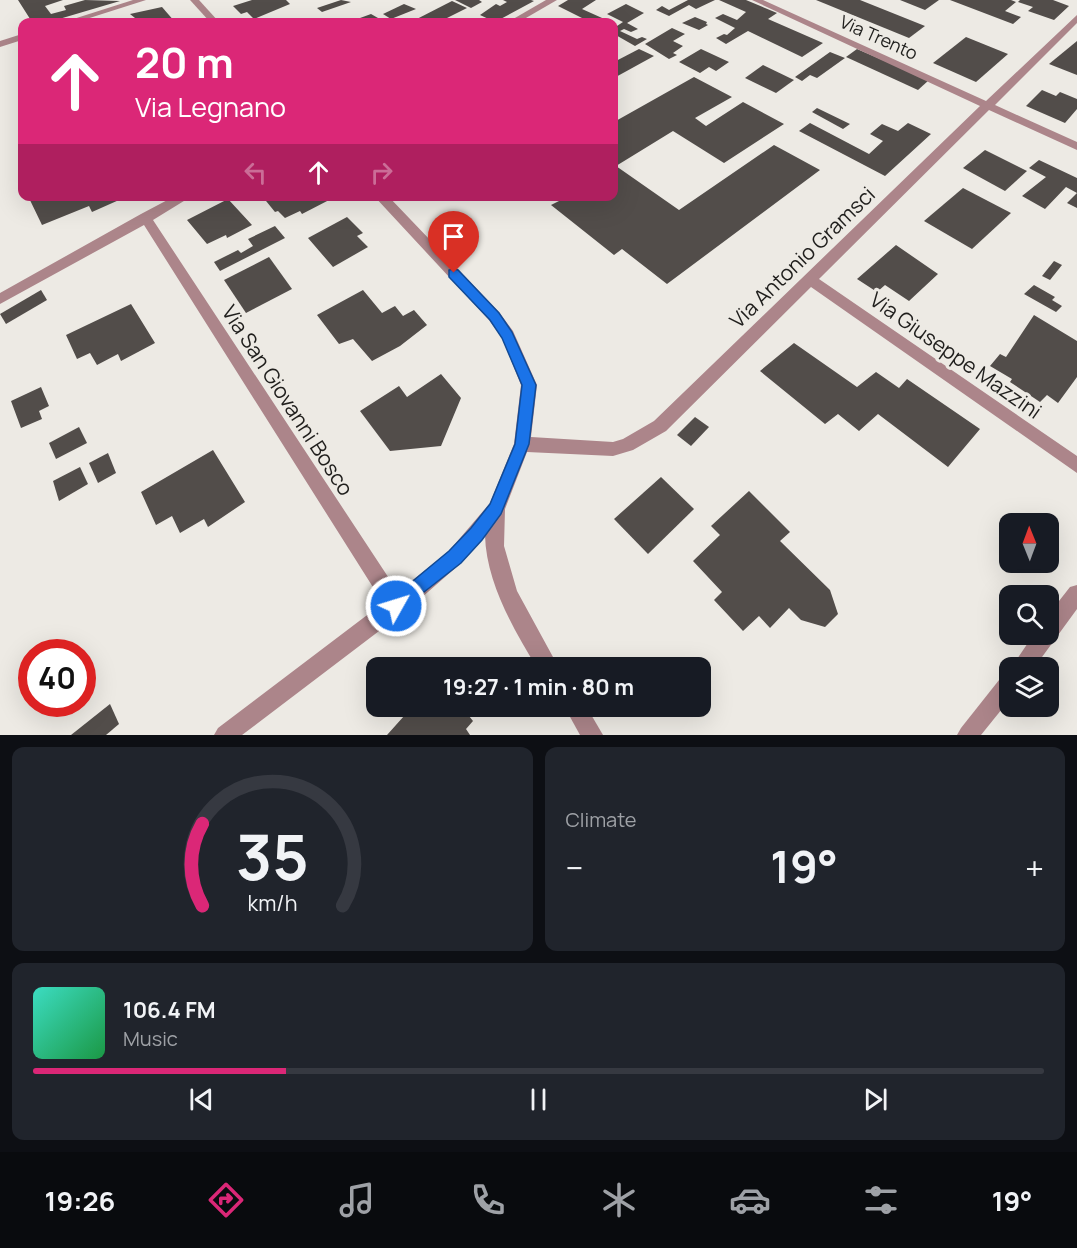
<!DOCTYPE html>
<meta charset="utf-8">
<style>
:root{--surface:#171b24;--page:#20242c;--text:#f1f3f6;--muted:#9ea1a6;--line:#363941;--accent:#db2777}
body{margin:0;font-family:Manrope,sans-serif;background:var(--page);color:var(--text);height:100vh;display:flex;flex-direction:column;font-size:22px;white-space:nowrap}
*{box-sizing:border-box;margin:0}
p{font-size:20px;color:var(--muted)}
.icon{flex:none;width:33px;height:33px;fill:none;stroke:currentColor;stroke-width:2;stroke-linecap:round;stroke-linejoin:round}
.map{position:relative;height:735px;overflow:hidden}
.side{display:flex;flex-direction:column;gap:12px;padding:12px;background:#0d0f14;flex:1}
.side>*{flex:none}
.banner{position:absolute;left:18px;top:18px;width:600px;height:183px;border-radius:12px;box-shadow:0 6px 24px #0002;background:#db2777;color:#fff;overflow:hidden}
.needle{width:39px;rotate:359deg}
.tools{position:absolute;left:999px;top:513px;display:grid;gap:12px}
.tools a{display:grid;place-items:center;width:60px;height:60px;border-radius:12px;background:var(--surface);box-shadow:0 6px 24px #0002;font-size:30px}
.speed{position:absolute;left:18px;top:639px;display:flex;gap:12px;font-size:30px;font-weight:700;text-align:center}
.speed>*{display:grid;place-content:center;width:78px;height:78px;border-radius:50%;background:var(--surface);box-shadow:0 6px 24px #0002;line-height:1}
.speed .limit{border:9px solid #d22;background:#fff;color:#111}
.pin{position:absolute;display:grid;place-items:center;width:51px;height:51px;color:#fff;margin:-62px -26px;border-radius:50% 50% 50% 0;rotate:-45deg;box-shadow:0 0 6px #0007}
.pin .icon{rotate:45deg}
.me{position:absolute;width:66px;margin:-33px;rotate:51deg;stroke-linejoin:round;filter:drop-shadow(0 0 4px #0008)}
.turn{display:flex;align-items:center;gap:21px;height:126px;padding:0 18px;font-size:27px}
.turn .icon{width:78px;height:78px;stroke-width:2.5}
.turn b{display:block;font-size:42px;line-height:51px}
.lanes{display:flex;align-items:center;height:57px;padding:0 18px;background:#0003;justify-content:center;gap:30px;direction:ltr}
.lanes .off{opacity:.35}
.big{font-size:45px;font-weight:700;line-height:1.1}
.side .tile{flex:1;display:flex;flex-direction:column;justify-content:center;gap:9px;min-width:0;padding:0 21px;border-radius:12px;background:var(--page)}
.side .dial{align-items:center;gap:0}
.dial svg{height:156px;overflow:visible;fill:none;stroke:var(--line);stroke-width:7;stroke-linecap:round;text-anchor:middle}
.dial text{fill:var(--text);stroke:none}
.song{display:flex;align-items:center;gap:18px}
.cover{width:72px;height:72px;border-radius:9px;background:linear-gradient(135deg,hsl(170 70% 55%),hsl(140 70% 35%))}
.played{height:6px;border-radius:3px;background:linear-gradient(90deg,var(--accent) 25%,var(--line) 25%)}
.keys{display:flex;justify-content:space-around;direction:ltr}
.heat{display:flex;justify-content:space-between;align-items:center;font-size:33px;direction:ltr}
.side .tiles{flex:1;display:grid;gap:12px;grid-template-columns:1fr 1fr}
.tile:last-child{grid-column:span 2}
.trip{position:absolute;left:366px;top:657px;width:345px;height:60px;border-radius:12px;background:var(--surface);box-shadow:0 6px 24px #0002;font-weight:700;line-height:60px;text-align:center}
.menu{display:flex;height:96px;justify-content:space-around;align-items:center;background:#090b0e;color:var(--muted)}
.menu .icon{width:42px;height:42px}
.menu .active{color:var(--accent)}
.menu b{font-size:27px;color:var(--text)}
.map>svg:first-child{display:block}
</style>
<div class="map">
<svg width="1077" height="735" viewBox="0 0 1077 735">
<rect width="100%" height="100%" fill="#edeae4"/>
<g fill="#524d4a">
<polygon points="18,0 63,0 45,6 51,14 66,10 64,6 85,0 120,1 49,22 32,22"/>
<polygon points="252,0 286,0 290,4 254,19 247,12 241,14 233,6"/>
<polygon points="341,0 351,2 322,12 317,8"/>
<polygon points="455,0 479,0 482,2 471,8"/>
<polygon points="503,0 531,0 534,1 495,22 480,15 496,4 500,6 507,2"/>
<polygon points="568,0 596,0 582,9 611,22 590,22 558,6"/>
<polygon points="688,0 715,0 696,9 689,5 669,16 656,10 662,6 669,10"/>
<polygon points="719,0 746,0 777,13 768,19 823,43 802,57 748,31 726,44 716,38 724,34 727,35 735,28 715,18 723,14 737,20 746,12"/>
<polygon points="816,0 860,0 925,26 909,38"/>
<polygon points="900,0 939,0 925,10"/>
<polygon points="950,0 1011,0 1016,2 1005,11 1021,17 1013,24"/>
<polygon points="1020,0 1053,0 1069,6 1054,20 1028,11 1033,7 1018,2"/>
<polygon points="452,1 467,8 439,22 411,22"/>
<polygon points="404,4 416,9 391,19 383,14"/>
<polygon points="626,4 644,13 627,23 638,29 631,32 624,29 620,31 637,39 642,37 647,39 635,46 614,34 614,24 617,26 623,22 607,14"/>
<polygon points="162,7 175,22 140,22 130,14"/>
<polygon points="371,14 385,22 349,22"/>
<polygon points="695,17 707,22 706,24 708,25 699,30 682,23"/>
<polygon points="672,28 685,34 673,41 683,46 673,53 677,55 669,59 645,44"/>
<polygon points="966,37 1008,54 976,82 933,63"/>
<polygon points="1077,41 1077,75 1049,64"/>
<polygon points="639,49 654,56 614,78 614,62"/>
<polygon points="701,49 729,62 716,71 709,67 700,73 679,62"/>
<polygon points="857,49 929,80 918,90 846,57"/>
<polygon points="830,52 845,58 817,78 810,75 802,81 795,77"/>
<polygon points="763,65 794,80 776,93 745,78"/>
<polygon points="694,77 732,97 695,118 706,126 743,102 784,124 724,163 673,131 616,166 679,210 774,145 820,170 667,284 622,249 614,255 551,205 559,201 554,196 614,196 614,122"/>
<polygon points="1042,90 1056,96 1060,92 1077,99 1077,109 1065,123 1026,106"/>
<polygon points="817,108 850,124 843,129 812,112"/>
<polygon points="810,123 869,154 883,141 870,134 882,124 898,131 908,123 931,134 885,176 799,131"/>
<polygon points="985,150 1027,171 1005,191 963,168"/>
<polygon points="1039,160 1077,178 1077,193 1066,187 1045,209 1022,196 1046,177 1029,168"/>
<polygon points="963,188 1011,213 972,249 924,221"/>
<polygon points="1077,193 1077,208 1067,203"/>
<polygon points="28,196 128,196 92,212 89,206 42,225"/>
<polygon points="262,196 329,196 331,199 302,214 300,211 285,218 278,211 275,212"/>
<polygon points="228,199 252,225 227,238 226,235 207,244 187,220"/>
<polygon points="347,217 363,233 357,236 368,247 333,267 308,238"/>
<polygon points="275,226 285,238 220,271 214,262 238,250 241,253 253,246 248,239"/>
<polygon points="896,245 938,274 909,301 885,285 877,292 857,279"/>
<polygon points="269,257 292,289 246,313 224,280"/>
<polygon points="1054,261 1062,265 1050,280 1042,276"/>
<polygon points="1034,285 1055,297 1052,300 1062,306 1056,312 1024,294"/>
<polygon points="41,290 47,300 6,324 0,314"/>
<polygon points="363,290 382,313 395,306 403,316 414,310 427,325 400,346 372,361 353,339 339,344 317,315"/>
<polygon points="131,304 155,343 121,361 118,354 97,365 90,353 77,359 66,335"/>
<polygon points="1034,315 1077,341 1077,377 1058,403 1047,395 1040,402 1010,382 1012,379 990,366 1000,354 1006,357"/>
<polygon points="794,343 857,387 876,372 899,388 907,379 980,429 948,467 878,414 859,431 838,414 825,424 760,371"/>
<polygon points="441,374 461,398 441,446 390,451 360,411 399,386 407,397"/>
<polygon points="41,387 49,406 39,411 42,419 21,428 11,401"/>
<polygon points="695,417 709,427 691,446 677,435"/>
<polygon points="79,427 87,443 56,459 49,443"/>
<polygon points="213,450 245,502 208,527 204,519 180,533 172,516 156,525 141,492"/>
<polygon points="108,453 116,473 98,483 89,463"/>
<polygon points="80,467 88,484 59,501 53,481"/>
<polygon points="661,477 694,509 648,554 614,519"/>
<polygon points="749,491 790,532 780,541 830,590 838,614 825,627 801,620 789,608 770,628 759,616 743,631 714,600 722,592 693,561 720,535 711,526"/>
<polygon points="110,704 119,724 106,735 71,735"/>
<polygon points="413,706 461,706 473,721 466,729 470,735 387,735"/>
</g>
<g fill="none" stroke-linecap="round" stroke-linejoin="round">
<g fill="#ac858a" fill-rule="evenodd">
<polygon points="133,0 146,0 77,22 64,22"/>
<polygon points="190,0 199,0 219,22 210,22"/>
<polygon points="546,0 557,0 519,22 508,22"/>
<path d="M752 0H763L986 101 1077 15V23L995 105 1077 142V150L989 110 819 279 1077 456V473L811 287 666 431 633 450 613 456 527 452 505 509 504 546 517 591 559 668H537C513 628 486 582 485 535L461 563 412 606 242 735H214L218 728 383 603 144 225 0 304V293L141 214 175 196H192L153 220 398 592 449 551 490 503 514 444 521 385 502 338 489 320 374 196H388L499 312 513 331 537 385 531 437 613 442 623 439 654 421 980 106Z"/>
<polygon points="22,34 22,40 0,47 0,41"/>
<polygon points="1077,585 1077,609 1034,668 1011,668 1034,634 1048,634 1048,615 1070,587"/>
<polygon points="1010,672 1010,699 981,735 957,735 961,728 1003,675"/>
<polygon points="564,706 586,706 603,735 580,735"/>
</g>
</g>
<polygon fill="#1a73e8" stroke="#114b97" stroke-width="1.5" points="454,269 458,270 499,313 512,332 536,385 529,444 501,514 482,540 461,563 396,614 390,612 387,606 390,600 449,551 471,528 490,504 515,444 522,385 502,338 490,320 449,277 449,270"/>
<g text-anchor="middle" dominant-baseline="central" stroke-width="6" stroke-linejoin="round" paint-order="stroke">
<g font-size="18" fill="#1f1e1c" stroke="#edeae4">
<text transform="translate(879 37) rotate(24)">Via Trento</text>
</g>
<g font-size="21" fill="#1f1e1c" stroke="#edeae4">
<text transform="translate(802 257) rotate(-44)">Via Antonio Gramsci</text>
<text transform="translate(956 355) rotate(35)">Via Giuseppe Mazzini</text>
<text transform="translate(288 400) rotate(57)">Via San Giovanni Bosco</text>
</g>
</g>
</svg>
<div class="tools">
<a><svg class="needle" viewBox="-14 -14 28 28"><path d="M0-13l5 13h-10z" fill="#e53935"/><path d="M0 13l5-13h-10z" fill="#9ea1a6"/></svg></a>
<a><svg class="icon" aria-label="search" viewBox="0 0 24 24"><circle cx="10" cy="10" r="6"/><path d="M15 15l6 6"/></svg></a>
<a><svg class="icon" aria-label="layers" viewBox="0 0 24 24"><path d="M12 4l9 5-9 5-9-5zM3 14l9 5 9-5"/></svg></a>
</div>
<div class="speed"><div class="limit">40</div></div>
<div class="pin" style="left:454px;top:273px;background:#d93025"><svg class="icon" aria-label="arrive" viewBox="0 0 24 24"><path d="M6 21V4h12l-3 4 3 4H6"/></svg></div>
<svg class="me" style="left:396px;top:606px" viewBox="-20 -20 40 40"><circle r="17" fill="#1a73e8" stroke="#fff" stroke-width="3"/><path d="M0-11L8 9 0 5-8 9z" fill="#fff"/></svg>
<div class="trip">19:27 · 1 min · 80 m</div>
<div class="banner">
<div class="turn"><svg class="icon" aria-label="ahead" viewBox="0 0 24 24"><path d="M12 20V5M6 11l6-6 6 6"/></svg><div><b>20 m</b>Via Legnano</div></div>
<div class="lanes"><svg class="icon off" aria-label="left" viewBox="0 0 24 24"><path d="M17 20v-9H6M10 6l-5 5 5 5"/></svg><svg class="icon" aria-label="ahead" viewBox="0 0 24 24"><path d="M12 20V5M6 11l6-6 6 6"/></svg><svg class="icon off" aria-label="right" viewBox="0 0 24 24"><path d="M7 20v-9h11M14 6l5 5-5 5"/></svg></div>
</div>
</div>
<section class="side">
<div class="tiles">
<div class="tile dial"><svg viewBox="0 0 100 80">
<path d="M14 69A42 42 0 1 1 86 69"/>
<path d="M14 69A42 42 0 0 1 14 27" stroke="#db2777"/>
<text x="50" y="56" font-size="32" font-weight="700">35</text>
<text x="50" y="72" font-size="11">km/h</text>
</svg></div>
<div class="tile"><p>Climate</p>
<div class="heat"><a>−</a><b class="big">19°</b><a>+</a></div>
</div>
<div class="tile">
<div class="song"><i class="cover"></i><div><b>106.4 FM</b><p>Music</p></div></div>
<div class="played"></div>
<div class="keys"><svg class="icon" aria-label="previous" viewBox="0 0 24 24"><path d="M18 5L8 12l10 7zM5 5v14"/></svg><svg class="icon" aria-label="pause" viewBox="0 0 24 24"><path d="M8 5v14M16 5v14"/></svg><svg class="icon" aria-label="next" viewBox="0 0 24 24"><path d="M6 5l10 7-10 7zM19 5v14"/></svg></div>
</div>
</div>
</section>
<nav class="menu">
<b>19:26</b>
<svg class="icon active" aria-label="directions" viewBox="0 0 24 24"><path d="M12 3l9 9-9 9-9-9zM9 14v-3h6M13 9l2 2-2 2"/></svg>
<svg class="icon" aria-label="music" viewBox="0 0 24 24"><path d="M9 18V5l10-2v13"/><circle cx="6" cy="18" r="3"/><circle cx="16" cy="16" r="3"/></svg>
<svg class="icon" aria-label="phone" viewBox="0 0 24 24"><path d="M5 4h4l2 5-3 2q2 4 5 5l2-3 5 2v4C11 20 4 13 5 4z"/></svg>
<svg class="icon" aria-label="climate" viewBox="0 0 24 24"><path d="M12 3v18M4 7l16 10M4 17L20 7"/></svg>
<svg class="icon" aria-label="car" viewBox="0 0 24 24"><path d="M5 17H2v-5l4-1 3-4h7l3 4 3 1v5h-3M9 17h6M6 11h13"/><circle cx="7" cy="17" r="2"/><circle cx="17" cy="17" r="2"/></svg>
<svg class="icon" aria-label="filters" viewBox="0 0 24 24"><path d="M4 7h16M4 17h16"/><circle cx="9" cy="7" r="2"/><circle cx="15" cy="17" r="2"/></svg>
<b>19°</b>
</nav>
